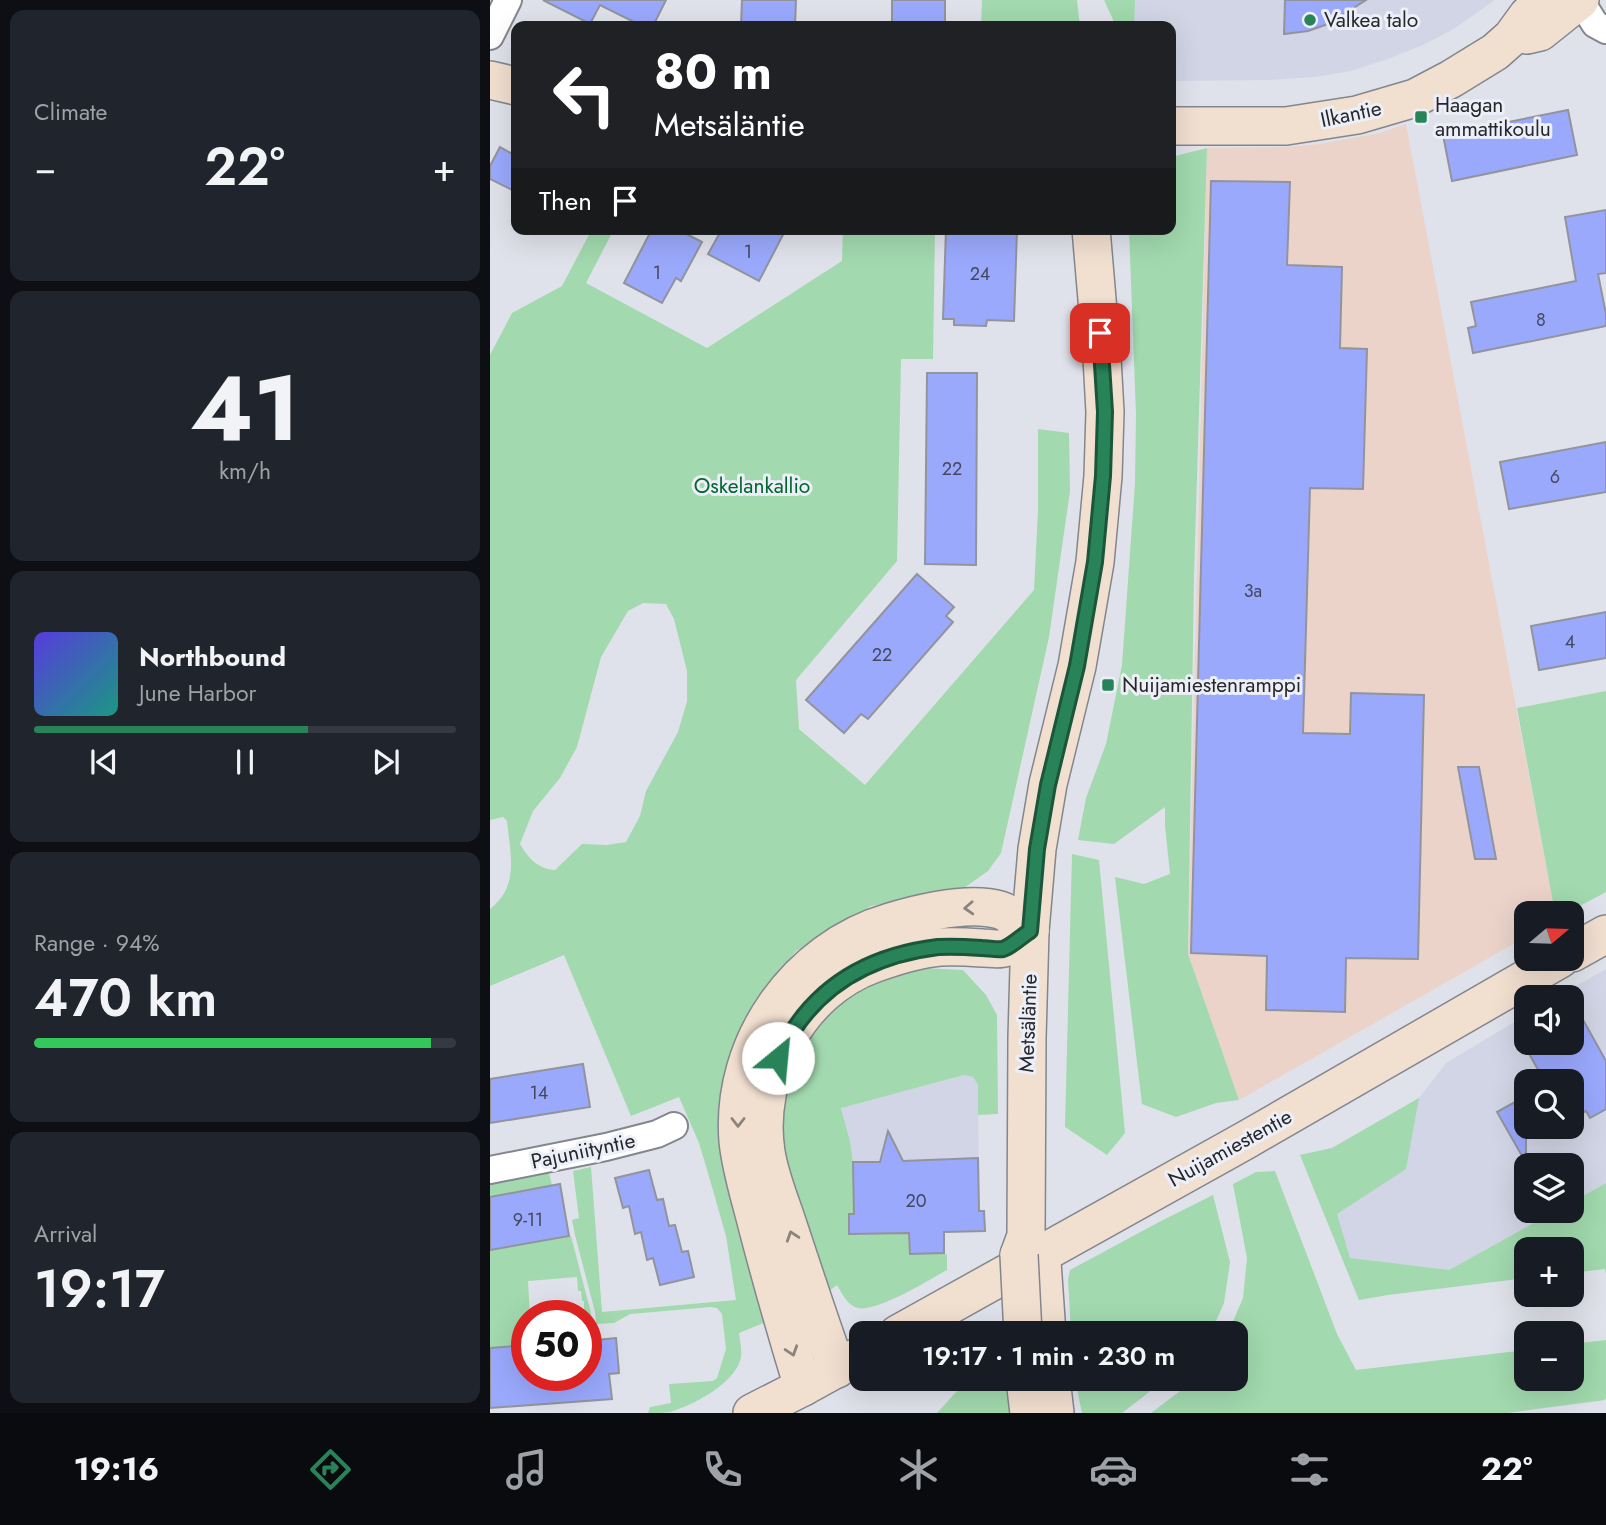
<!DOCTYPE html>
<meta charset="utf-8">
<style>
:root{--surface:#171b24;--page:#20242c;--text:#f1f3f6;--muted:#9ea1a6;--line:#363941;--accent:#298359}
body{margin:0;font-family:Jost,sans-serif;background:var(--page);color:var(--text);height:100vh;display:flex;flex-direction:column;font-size:26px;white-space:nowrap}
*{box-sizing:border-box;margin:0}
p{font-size:23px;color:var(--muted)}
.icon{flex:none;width:38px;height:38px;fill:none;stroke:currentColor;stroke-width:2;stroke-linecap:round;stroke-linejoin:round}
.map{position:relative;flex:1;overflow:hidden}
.panel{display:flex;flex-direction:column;gap:10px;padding:10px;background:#0d0f14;width:490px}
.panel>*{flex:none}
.guide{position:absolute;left:21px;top:21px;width:665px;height:214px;border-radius:14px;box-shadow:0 7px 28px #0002;background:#202124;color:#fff;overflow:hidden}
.needle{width:46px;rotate:71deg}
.fabs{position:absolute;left:1024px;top:901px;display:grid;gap:14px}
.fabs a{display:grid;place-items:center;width:70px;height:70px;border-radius:14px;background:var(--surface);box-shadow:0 7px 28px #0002;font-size:35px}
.speed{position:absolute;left:21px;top:1300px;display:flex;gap:14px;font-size:35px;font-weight:700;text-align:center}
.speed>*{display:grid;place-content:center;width:91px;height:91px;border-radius:50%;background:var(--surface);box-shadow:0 7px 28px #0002;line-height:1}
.speed .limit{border:10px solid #d22;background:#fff;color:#111}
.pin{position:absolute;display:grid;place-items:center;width:60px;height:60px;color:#fff;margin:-30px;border-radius:14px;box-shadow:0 4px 10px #0006}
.me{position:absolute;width:77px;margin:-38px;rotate:28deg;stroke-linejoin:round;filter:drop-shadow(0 0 5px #0008)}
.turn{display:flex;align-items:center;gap:24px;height:147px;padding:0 28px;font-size:32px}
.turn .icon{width:91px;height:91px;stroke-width:2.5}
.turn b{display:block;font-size:49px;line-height:60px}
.then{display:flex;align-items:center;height:66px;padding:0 28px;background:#0003;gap:14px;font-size:26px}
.big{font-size:52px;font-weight:600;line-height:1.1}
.panel .widget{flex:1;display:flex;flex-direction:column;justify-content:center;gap:10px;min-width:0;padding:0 24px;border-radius:14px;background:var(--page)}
.panel .dial{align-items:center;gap:0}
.dial b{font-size:91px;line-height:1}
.song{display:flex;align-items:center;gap:21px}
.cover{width:84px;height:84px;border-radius:10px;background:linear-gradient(135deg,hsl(250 70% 55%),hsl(170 70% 35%))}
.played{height:7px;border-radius:4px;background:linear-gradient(90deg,var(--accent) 65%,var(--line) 65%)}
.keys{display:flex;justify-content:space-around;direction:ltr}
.heat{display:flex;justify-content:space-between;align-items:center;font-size:38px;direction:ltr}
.charge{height:10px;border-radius:5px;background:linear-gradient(90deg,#34c759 94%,var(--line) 0)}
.trip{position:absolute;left:359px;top:1321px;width:399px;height:70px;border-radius:14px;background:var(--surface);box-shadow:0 7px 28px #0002;font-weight:600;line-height:70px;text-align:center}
.tab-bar{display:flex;height:112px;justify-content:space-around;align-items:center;background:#090b0e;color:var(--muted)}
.tab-bar .icon{width:49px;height:49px}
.tab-bar .active{color:var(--accent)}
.tab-bar b{font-size:32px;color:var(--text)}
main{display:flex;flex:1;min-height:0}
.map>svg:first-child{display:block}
</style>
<main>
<section class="panel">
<div class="widget"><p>Climate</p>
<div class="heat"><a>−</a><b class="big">22°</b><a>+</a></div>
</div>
<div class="widget dial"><b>41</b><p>km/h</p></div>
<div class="widget">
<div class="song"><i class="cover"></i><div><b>Northbound</b><p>June Harbor</p></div></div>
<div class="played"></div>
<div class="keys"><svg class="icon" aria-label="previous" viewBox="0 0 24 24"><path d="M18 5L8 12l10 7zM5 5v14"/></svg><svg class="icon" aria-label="pause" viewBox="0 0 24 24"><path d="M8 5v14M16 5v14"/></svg><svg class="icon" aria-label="next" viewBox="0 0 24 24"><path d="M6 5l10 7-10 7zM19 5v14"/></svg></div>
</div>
<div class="widget"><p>Range · 94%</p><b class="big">470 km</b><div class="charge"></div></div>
<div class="widget"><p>Arrival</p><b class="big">19:17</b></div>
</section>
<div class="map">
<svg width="1116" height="1413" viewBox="0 0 1116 1413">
<rect width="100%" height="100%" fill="#e0e2eb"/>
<g fill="#d2d5e5" fill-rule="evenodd">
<polygon points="624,0 1005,0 962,30 933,45 898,59 861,71 825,77 781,80 681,81 681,26 626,26"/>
<path d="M1116 969V1183L1082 1202V1166H1036V1211H1065L959 1270 869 1300 810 1155 842 1148 929 1098 956 1063 1036 1015V1043H1082V998L1066 997ZM1036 1082H1082V1127H1036Z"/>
<polygon points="474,1075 483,1077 488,1085 489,1210 494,1211 494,1231 450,1232 450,1238 454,1238 454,1253 420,1254 419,1239 426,1233 359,1234 359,1214 364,1213 363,1162 360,1141 351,1107"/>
</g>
<polygon fill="#ebd3ca" points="916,124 1065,913 1036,914 1036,937 749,1100 698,954 717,148 796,147 829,144 890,133"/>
<g fill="#a2d9ae" fill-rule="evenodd">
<polygon points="492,0 587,0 590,26 491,26"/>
<polygon points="614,0 645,0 644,26 626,26"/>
<polygon points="717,148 704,576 698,954 749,1100 726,1103 686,1117 652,1104 625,877 654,884 680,874 675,826 675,807 624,844 588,840 596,798 616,744 632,665 645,483 646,415 639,229 681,229 681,157"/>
<path d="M102 229H124L96 283 217 348 352 261 353 229H445L443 359H411L407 561 306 680 309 729 375 785 544 590 548 510V429L579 433 580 491 559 637 511 853 498 871 471 890 381 906 306 951 254 1019 235 1107 278 1321 249 1333C250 1341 253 1353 250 1361 242 1385 203 1405 180 1412 174 1413 165 1413 158 1413L160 1407 181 1403 179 1384 223 1381 227 1378 236 1349 232 1314 227 1308 221 1307 140 1314 124 1323 106 1324 105 1312 85 1235 82 1220 89 1218 83 1171 101 1167 112 1312 246 1300 236 1236 218 1173 209 1143 189 1097 141 1116 74 955 0 986V909C30 886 20 854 17 821L13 817 0 820V355L22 313 72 286ZM153 603 176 604 184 619 197 671V701L188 732 156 791 150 816 136 842 117 845 92 844 65 870C48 869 38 858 30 844L43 811 70 778 87 747 111 657 138 611Z"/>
<polygon points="1116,691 1116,892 1077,913 1065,913 1027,708"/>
<polygon points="582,854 609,860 635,1133 617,1155 575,1127"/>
<path d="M432 968 473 970 496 995 507 1015 508 1114 488 1115V1085L483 1077 474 1075 351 1108 360 1141 363 1162 364 1214H359V1234L427 1233V1239L419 1240 420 1253H454L457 1255V1270C440 1279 382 1316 365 1307 356 1303 352 1293 347 1285L335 1294 288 1145 291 1095 317 1034 341 1007 383 982Z"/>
<polygon points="929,1098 916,1169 847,1214 860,1258 959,1270 1065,1211 1082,1211 1082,1202 1116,1183 1116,1274 1115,1269 1082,1273 1082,1250 1036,1250 1036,1278 898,1295 869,1300 810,1155 842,1148"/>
<polygon points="58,1169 62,1185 0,1197 0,1181"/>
<polygon points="785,1171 847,1334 866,1370 1036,1350 1036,1379 1082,1379 1082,1344 1116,1340 1116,1398 1115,1400 1017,1413 661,1413 706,1379 746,1379 746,1334 738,1333 753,1298 757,1258 743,1184 766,1172"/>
<polygon points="723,1195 740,1262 734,1303 725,1323 719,1333 581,1333 578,1280 580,1270 669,1222"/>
<polygon points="81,1236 101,1313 103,1340 96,1341 96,1316 71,1316 71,1315 94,1313 94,1301 92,1301 91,1291 88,1291 87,1277 38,1281 40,1316 37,1316 37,1345 0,1348 0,1250"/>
<polygon points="478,1379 518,1379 527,1413 447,1413"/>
<polygon points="585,1379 676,1379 632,1413 592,1413"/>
</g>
<g fill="#9ba9fd" stroke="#92949c" stroke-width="2">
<polygon points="53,0 176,0 163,26 152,26 110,5 100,24"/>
<polygon points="252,0 306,0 305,26 251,26"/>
<rect x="402" y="0" width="53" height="26"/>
<polygon points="795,0 876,0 838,24 818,31 794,34"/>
<polygon points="1078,110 1087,155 962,181 953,135"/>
<polygon points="10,147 26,156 26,192 0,179 0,166"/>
<polygon points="721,181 800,182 797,265 852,267 850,348 877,349 873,489 820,488 813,733 860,734 861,693 934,695 928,959 856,958 855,1012 776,1010 777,956 701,953"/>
<polygon points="1116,210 1116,273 1108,274 1116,314 1116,326 983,353 978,328 986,326 981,302 1086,281 1075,217"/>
<polygon points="162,229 187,229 212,242 191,281 186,278 172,303 134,283"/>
<polygon points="232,229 296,229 269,281 218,254"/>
<polygon points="456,229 527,229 524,321 497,320 496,326 464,325 464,319 453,319"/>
<polygon points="437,373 487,373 486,565 435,564"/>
<polygon points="1116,442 1116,492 1019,509 1010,462"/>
<polygon points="427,574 464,607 456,616 463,622 378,719 371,714 354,733 316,700"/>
<polygon points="1116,612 1116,658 1049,670 1041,626"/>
<polygon points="968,767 989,767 1006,859 985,859"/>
<polygon points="1082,1000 1116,1061 1116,1109 1100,1118 1096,1111 1082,1120 1082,1082 1055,1082 1033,1043 1082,1043"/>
<polygon points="93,1064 100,1107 0,1123 0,1079"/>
<polygon points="1036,1096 1036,1163 1007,1112"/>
<polygon points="398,1131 413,1161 488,1158 489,1211 494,1211 495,1231 454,1232 454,1253 420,1254 419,1233 359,1234 359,1214 364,1214 363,1162 390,1162"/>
<polygon points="159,1170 167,1200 173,1199 179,1226 185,1225 192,1252 198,1251 204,1277 170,1285 163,1258 157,1260 151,1232 145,1234 139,1206 133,1208 125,1178"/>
<polygon points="70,1184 79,1236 0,1250 0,1197"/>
<polygon points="126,1338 129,1373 119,1374 122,1399 0,1408 0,1348 37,1345 37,1376 96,1376 96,1341"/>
</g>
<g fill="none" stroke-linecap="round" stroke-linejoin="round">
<g stroke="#84868e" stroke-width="30">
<g id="street">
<polyline points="1090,0 1105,24 1116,30"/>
<polyline points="0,36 18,0"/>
<polyline points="0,1170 116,1147 167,1134 184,1126"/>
</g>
</g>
<g stroke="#84868e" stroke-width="40">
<g id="secondary">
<polyline points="1037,35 1050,32 1090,0"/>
<polyline points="0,80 26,86"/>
<polyline points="681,126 796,126 867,115 925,98 961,79 1005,52 1022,37 1038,15 1055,0"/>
<polyline points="1082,953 1116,934"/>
<polyline points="529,1255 536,1236 537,1038 540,931 547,849 558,784 587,666 605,562 613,476 615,412 612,358 601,229"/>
<polyline points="552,1262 557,1334"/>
<polyline points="408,1334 756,1140 1070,959"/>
<path d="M347 1369C330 1323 315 1276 299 1228 291 1203 280 1178 276 1152 264 1075 309 991 383 964 405 956 427 949 450 947 464 946 479 947 493 948 499 948 508 950 514 948 523 945 532 936 540 931"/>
<polyline points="535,1379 539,1413"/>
<polyline points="561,1379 565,1413"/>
<path d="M313 1387C297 1335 282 1282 268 1229 261 1200 251 1171 248 1141 240 1043 307 949 400 922 430 913 479 901 510 910 520 913 531 924 540 931"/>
<polyline points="262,1413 313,1387 371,1355"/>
</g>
</g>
<use href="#street" stroke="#fff" stroke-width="26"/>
<use href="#secondary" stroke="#f1dfd0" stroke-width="37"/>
<g stroke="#84868e" stroke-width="40" stroke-linecap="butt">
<polyline id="secondary-bridge" points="529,1255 533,1334"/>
</g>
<use href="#secondary-bridge" stroke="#f1dfd0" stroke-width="37"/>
</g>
<defs><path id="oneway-chevron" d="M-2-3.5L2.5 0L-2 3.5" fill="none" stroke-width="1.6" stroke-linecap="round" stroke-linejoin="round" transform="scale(1.75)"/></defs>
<g stroke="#8c837d">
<use href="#oneway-chevron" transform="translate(479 908) rotate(177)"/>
<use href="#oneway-chevron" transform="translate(248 1122) rotate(90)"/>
<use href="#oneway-chevron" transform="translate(302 1236) rotate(-108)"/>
<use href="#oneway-chevron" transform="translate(302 1351) rotate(72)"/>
</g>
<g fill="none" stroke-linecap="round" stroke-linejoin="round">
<g stroke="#1b553a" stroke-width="18">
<path id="route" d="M288 1058C319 990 374 956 448 947 462 946 478 947 492 948 498 948 507 950 513 949 522 946 532 936 540 931L547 849 558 785 587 666 605 562 613 476 615 412 610 333"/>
</g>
<use href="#route" stroke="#298359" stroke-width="12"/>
</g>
<g fill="#298359" stroke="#edeff8" stroke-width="2.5">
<circle cx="820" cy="20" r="7"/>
<rect x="924" y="110" width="14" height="14" rx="3.5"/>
<rect x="611" y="678" width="14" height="14" rx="3.5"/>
</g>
<g text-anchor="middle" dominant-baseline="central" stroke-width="6" stroke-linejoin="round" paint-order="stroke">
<g font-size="18" fill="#43485f">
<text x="258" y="252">1</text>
<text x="167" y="273">1</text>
<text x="490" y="274">24</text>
<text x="1051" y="320">8</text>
<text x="462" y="469">22</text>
<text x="1065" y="477">6</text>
<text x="763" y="591">3a</text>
<text x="1080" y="642">4</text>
<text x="392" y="655">22</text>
<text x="49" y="1093">14</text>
<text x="426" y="1201">20</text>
<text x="38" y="1220">9-11</text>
</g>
<g font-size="21" fill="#26272a" stroke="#edeff8" text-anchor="start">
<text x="834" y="20">Valkea talo</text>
<text x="945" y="105">Haagan<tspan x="945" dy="24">ammattikoulu</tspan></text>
<text x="632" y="685">Nuijamiestenramppi</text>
</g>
<g font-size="21" fill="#26272a" stroke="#edeff8">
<text transform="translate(861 114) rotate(-12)">Ilkantie</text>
<text transform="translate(538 1023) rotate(-88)">Metsäläntie</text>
<text transform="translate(740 1148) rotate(-29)">Nuijamiestentie</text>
<text transform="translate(93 1151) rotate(-12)">Pajuniityntie</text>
</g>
<g font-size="21" fill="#00662e" stroke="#edeff8">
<text x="262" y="486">Oskelankallio</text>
</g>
</g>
</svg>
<div class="fabs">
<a><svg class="needle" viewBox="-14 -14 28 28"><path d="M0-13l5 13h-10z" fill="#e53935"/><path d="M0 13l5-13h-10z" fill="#9ea1a6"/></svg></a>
<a><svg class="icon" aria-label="sound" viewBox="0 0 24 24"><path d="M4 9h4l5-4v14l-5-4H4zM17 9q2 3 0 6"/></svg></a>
<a><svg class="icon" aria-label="search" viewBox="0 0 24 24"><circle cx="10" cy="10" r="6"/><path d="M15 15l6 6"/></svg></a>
<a><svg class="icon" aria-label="layers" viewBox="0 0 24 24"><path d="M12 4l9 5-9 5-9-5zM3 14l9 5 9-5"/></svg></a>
<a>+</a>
<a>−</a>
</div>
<div class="speed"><div class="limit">50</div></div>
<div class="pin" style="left:610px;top:333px;background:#d93025"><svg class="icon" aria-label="arrive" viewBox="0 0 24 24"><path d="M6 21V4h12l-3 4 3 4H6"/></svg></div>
<svg class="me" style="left:288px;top:1058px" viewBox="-20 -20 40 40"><circle r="19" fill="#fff"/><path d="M0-13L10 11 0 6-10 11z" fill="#298359"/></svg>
<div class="trip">19:17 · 1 min · 230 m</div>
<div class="guide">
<div class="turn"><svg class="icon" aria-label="left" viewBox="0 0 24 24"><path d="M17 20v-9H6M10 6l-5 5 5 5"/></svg><div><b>80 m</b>Metsäläntie</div></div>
<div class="then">Then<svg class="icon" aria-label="arrive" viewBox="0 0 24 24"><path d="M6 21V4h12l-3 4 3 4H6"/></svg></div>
</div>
</div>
</main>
<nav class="tab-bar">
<b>19:16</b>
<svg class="icon active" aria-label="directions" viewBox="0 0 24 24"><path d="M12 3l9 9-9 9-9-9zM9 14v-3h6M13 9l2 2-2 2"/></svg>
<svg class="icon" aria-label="music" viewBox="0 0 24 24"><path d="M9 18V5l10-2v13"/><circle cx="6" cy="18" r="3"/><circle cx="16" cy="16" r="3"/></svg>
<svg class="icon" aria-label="phone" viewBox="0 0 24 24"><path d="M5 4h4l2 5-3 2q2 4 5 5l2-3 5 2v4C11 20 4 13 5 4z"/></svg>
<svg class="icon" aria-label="climate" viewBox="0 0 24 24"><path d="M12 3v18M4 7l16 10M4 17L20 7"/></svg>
<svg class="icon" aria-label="car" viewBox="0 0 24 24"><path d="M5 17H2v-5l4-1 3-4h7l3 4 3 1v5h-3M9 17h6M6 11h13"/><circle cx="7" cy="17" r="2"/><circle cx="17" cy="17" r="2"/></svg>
<svg class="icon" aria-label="filters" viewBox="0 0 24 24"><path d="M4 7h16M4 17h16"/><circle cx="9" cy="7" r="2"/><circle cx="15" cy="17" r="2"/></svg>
<b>22°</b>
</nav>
